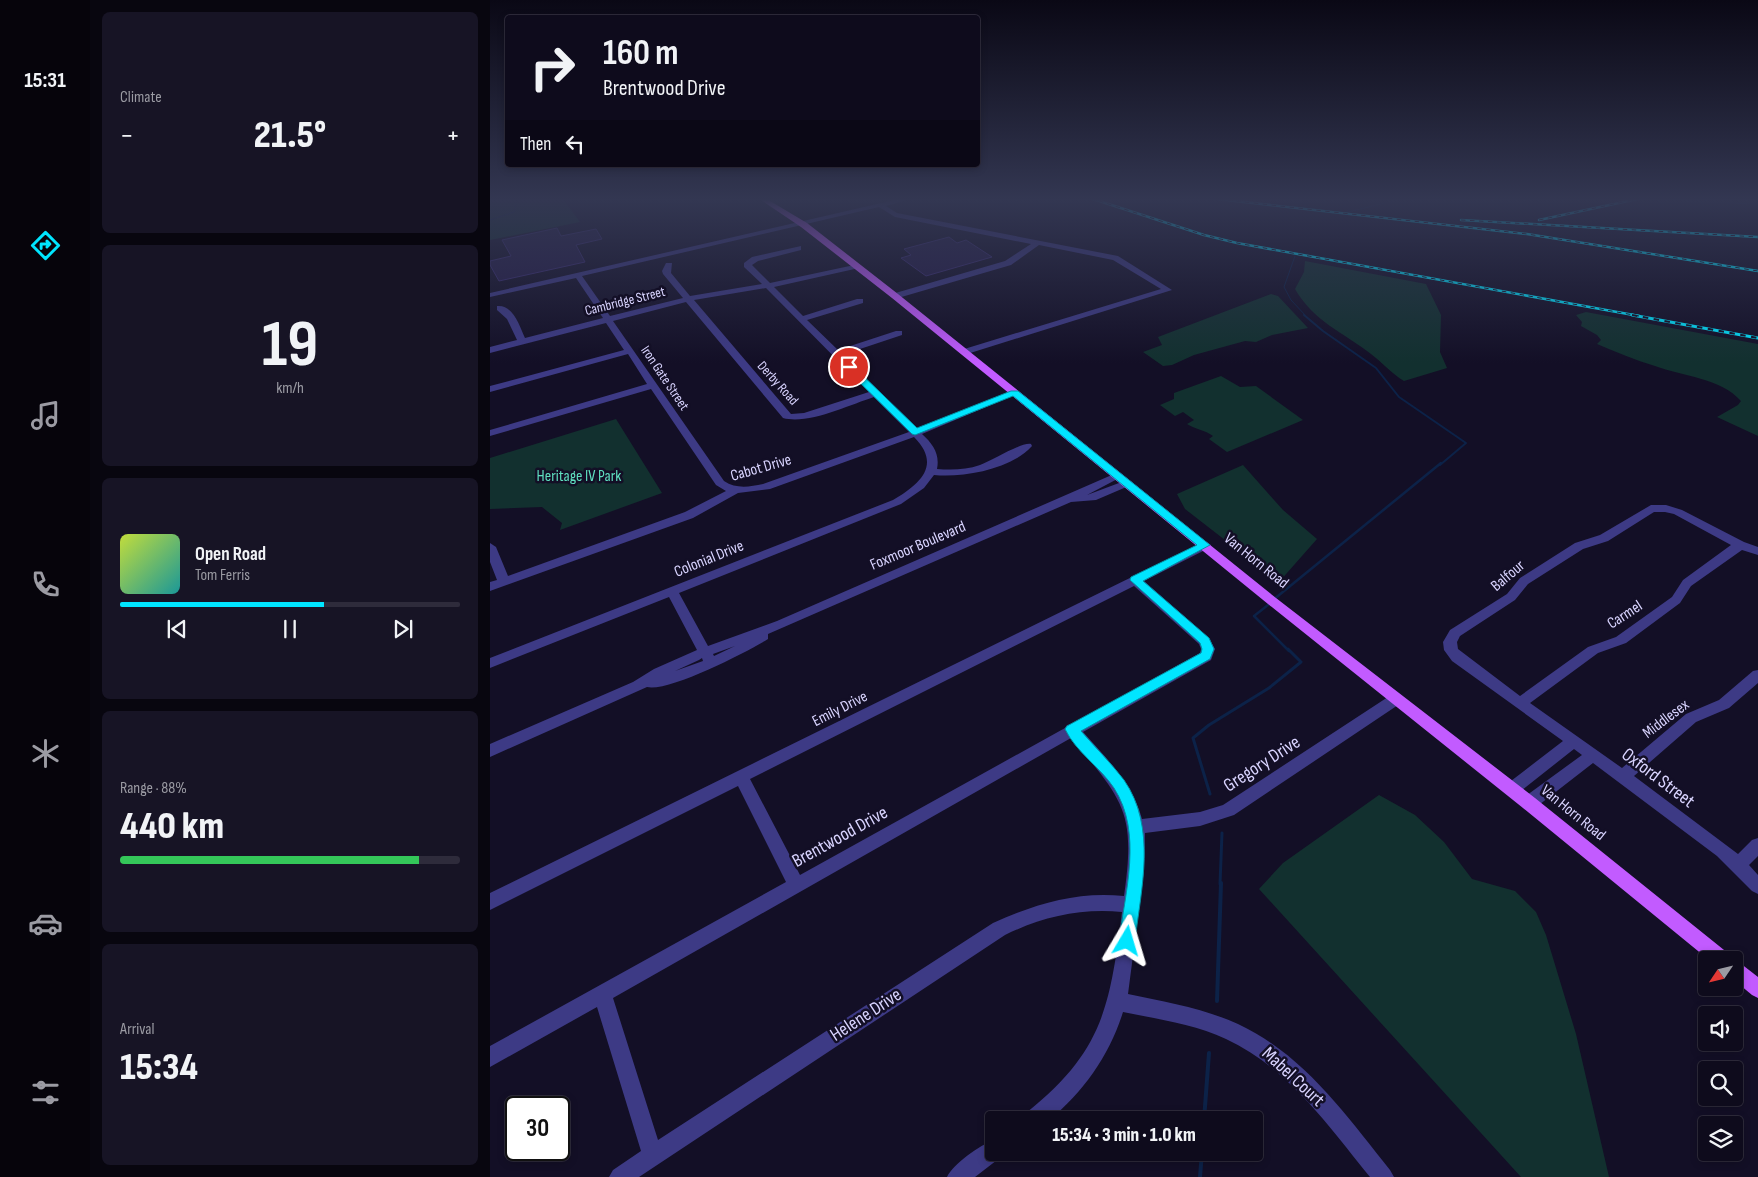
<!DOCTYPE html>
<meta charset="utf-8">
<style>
:root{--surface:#0e0b1c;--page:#171425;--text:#f1f3f6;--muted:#9b9ba3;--line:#2e2b3b;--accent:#00e5ff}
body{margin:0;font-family:"Sofia Sans Condensed",sans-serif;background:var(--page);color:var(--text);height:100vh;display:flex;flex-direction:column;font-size:19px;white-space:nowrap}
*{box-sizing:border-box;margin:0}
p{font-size:16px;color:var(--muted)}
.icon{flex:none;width:28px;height:28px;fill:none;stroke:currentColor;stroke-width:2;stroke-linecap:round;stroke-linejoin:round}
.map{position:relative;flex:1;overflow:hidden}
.side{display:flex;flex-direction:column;gap:12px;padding:12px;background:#08060f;width:400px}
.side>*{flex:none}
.guide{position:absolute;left:15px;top:15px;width:475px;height:152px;border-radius:5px;box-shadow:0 2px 8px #0003,0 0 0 1px var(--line);background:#0e0b1c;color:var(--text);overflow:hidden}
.needle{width:32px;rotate:235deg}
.buttons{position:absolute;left:1208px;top:951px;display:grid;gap:10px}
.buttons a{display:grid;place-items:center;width:45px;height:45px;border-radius:5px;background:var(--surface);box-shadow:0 2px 8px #0003,0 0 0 1px var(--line);font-size:25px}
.speed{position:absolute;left:15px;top:1096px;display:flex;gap:10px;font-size:25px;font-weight:700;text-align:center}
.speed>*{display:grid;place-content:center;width:65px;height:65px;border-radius:50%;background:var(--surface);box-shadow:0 2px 8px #0003,0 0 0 1px var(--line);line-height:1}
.speed .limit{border:2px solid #111;border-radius:8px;background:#fff;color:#111}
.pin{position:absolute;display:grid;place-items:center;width:42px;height:42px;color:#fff;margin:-21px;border:2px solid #fff;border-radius:50%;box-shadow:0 1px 5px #0007}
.me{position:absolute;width:55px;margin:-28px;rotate:7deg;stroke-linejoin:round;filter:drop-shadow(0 0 4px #0008)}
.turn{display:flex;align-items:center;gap:18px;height:105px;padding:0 15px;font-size:22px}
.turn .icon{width:65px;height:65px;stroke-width:2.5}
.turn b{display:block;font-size:35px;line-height:42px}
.then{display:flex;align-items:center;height:48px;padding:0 15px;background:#0003;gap:10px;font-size:19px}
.big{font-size:38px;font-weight:800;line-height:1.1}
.side .widget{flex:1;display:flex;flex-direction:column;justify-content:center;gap:8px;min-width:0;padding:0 18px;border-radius:8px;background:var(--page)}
.side .dial{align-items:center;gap:0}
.dial b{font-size:65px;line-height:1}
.song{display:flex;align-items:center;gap:15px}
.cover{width:60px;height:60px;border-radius:8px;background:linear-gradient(135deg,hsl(70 70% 55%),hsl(180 70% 35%))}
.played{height:5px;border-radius:2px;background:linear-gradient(90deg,var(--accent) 60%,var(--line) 60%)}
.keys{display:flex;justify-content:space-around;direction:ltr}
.heat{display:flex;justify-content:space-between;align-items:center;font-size:28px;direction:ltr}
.charge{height:8px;border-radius:4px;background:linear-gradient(90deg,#34c759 88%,var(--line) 0)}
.trip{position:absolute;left:495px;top:1111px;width:278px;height:50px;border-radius:5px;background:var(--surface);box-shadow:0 2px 8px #0003,0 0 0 1px var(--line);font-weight:800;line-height:50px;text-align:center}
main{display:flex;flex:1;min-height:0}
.menu{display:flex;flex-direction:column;width:90px;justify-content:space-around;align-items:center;background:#06040b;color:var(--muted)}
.menu .icon{width:35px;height:35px}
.menu .on{color:var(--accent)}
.menu b{font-size:22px;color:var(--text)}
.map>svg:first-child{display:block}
</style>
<main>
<nav class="menu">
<b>15:31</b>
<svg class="icon on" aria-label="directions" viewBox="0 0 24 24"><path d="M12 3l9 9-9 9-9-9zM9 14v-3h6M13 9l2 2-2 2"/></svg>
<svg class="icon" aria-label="music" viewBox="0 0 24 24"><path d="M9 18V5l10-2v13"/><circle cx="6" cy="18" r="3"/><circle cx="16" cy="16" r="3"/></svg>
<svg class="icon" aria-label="phone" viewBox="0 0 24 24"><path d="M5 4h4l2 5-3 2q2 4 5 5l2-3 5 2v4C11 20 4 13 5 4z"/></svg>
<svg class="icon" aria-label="climate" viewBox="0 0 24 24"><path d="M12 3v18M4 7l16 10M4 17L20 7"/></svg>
<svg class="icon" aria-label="car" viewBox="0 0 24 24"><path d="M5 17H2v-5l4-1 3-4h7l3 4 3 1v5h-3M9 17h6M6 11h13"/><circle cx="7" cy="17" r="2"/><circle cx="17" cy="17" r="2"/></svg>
<svg class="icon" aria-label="filters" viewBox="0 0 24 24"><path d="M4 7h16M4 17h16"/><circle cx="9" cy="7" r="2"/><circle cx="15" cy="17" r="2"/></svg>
</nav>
<section class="side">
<div class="widget"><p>Climate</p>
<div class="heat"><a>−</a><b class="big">21.5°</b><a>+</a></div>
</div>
<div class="widget dial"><b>19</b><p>km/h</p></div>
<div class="widget">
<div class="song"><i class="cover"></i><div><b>Open Road</b><p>Tom Ferris</p></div></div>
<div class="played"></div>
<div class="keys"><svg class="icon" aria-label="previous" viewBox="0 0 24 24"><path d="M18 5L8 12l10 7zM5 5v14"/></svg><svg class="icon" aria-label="pause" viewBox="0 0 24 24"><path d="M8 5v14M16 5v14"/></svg><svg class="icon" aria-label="next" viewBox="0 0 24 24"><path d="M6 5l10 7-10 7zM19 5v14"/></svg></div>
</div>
<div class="widget"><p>Range · 88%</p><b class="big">440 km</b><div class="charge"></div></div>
<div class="widget"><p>Arrival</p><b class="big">15:34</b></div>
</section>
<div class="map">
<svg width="1268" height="1177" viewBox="0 0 1268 1177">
<rect width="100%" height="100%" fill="#130f26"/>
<g fill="#12302f">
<polygon points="0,198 72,198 90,222 0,240"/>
<path d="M815 261 936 284 951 315 950 352 957 368 914 381C902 374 893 363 881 354 853 332 824 322 805 289L814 272Z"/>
<polygon points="781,294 788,296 818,328 782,335 766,342 755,341 704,355 682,365 673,366 653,352 672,345 668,337"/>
<path d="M1096 312 1268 344V436L1227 417 1248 405 1251 401C1231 378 1192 376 1165 366 1145 360 1126 352 1107 344L1111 340 1107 335 1091 326 1092 322 1086 315Z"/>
<path d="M731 376 750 387 766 386 813 420 737 452 719 439 723 436C715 430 705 429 697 424L704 420 693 412 685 416 670 405 684 399V393Z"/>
<polygon points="126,419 172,493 70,530 72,523 52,507 0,509 0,458"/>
<polygon points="753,465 793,510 827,539 789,582 695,509 687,494"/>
<polygon points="889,795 925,815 954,842 982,879 1025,891 1046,912 1056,935 1086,1034 1119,1177 1031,1177 769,889 793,863"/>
</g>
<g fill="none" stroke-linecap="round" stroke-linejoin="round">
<g stroke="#0c2248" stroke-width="1">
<polyline points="26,198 26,204"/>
<polyline points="1183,198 1200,202 1268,204"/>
<polyline points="854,213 915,198"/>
<polyline points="0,220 24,212 26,205"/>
<polyline points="805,256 794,287 801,300 816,316"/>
</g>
<polyline stroke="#0c2248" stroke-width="2" points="814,315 833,331 886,368 909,397 976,443 950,465"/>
<g stroke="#0c2248" stroke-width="2.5">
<polyline points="783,600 951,463"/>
<polyline points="778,605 764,616 799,651"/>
</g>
<g stroke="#0c2248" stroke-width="3">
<polyline points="720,794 703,738 719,725 779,688 811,662 798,649"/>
<polyline points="730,884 732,833"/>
</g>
<g stroke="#0c2248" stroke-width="4">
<polyline points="727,1001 731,883"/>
<polyline points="714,1120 719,1053"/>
<polyline points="710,1177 712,1152"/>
</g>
</g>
<g fill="#241b47" stroke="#3b2d73">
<polygon points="67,228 71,236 106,229 112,239 86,245 95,262 9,281 0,265 0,261 21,256 12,240"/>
<polygon points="459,237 467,243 476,240 502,257 436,276 411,258 421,255 414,249"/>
</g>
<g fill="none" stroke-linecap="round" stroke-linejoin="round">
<g fill="#3d3a85" fill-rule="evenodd">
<path d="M413 198H424L396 206 407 213 628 256 682 290 477 354H471V350L671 289 623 260 549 245 521 265 408 298H402V294L515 261 541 244 405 217 389 207 92 276 120 316 193 298 173 274 172 271 176 263H182L181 273 200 296 272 284 254 267V263L262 257 311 246V250L268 261 262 265 280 283 369 264V268L284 287 313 316 367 299H373V303L317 320 348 350 406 331H412V335L352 355 427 429 521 391 524 390 529 393 432 434C443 444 450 454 447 469 461 470 476 470 490 465 502 461 531 442 541 444L542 446C522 469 473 478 444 475L434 488 411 504 189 593 218 646 287 621 624 474 628 473 633 476 597 495 637 480 641 481 642 483 641 485 606 500 581 502 278 634V639C257 652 179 692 157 687L0 757V744L143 682 164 669 207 650 179 597 0 668V658L403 500C430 484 452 465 424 437L280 489 248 493 203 518 0 591V582L7 580 0 562V543L6 547 18 576 195 512 236 491 226 485 161 389 0 436V430L157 384 138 354 0 392V386L134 350 116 323 0 353V347L27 340 17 319 7 310V306C23 304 30 327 35 338L113 318 86 278 0 297V293ZM276 288 379 392 314 413 301 414 204 300ZM196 302 293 418C318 425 359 405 384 397L419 432 273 484C259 487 246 489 234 481L123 321ZM245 646 224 656 223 654ZM212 658 213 661 185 671 209 660Z"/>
<path d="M1161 505H1176L1192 510 1254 542 1268 547V555L1252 550 1201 586 1190 603 1136 643 1108 653 1040 703 1132 768 1196 714 1229 700 1263 671 1268 670V683L1239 708 1206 722 1144 776 1248 854 1262 840 1268 838V856L1259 865 1268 875V894L1262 891 1227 856 1103 763 1045 808 1039 810 1033 808 1031 803 1033 798 1092 755 1084 749 1027 794 1022 796 1017 794 1014 789 1017 784 1073 741 962 661 954 650 953 642 960 630 1017 594 1030 578 1085 543 1110 535ZM1164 512H1175L1184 514 1241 545 1193 580 1182 597 1126 637 1098 647 1030 696 968 649 967 642 970 636 1025 600 1038 584 1093 549 1118 541Z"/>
<path d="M715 541 721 545 719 548 654 581 719 638 725 649 721 660 593 732C616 758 643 784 652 819L710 812 733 805 901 695 906 694 911 695 913 699 911 703 744 815 710 826 655 833 654 871 638 994C675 1002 713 1008 748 1024 814 1055 856 1115 900 1170L904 1177H880C838 1125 798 1068 736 1039 704 1024 667 1019 633 1012 620 1054 594 1092 559 1120H533L536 1113C614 1051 620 1005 632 912 590 908 552 917 515 935L149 1177H119L123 1170 151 1151 107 1007 0 1067V1046L296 882 248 786 0 910V893ZM644 586 709 644 711 649 710 653 583 724 577 725 575 728 310 875 260 779ZM581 738C634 801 646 812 634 896 587 891 545 904 503 923L168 1140 123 998Z"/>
<path d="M504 1140V1152H513L511 1157 485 1177H457C463 1164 490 1145 504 1140Z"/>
</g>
<g fill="#c25bff" fill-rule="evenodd">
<polygon points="268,198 275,198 317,223 408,294 786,598 1045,798 1239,954 1242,960 1219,960 1033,808 778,604 402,298 311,227"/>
<polygon points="1244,960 1250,963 1268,977 1268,998 1262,995 1244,980"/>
</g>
<g stroke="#00e5ff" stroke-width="2.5">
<g id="rail-far1">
<polyline points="600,198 714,235 747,243 1149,316"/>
<polyline points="719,198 1037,234 1268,271"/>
<polyline points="971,220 1268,237"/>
<polyline points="1049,220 1152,198"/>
</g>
</g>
<g stroke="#00e5ff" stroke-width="3">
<polyline id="rail" points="1142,315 1268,338"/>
</g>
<use href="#rail-far1" stroke="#130f26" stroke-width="1" stroke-dasharray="4.5" stroke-linecap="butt"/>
<use href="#rail" stroke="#130f26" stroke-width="2" stroke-dasharray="5.5" stroke-linecap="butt"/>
</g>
<linearGradient id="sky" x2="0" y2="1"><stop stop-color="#0a0815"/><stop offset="0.55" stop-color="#333752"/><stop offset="1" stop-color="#333752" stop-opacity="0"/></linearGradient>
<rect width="1268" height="363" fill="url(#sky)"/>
<path fill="#00e5ff" stroke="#0095a6" d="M356 365H362L427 428 521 391H528L720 545 653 581 719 638 724 649 720 659 591 731C605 747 621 763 634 780 667 828 651 888 645 941L642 947 637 949 631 947 629 941C635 892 653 833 624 788 610 767 586 752 575 729L577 726 711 653 712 649 710 643 640 580 641 577 707 545 523 396 425 435 422 434 356 369Z"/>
<g text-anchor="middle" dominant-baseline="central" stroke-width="5" stroke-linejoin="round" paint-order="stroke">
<g font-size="14" fill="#d9d4ff" stroke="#130f26">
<text transform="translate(135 301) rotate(-14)">Cambridge Street</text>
<text transform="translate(175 378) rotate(56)">Iron Gate Street</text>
<text transform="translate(288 383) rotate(48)">Derby Road</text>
</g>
<g font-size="16" fill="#d9d4ff" stroke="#130f26">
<text transform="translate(271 468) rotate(-16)">Cabot Drive</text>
<text transform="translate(428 546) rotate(-23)">Foxmoor Boulevard</text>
<text transform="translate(219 559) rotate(-22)">Colonial Drive</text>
<text transform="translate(766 561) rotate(39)">Van Horn Road</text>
<text transform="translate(1018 576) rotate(-40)">Balfour</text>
<text transform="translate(1135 615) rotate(-33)">Carmel</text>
<text transform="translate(350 709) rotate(-27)">Emily Drive</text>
<text transform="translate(1176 719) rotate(-37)">Middlesex</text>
<text transform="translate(1083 813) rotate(39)">Van Horn Road</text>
</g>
<g font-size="16" fill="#5fe0c0" stroke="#130f26">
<text x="89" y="476">Heritage IV Park</text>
</g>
<g font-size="19" fill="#d9d4ff" stroke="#130f26">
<text transform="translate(772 764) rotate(-33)">Gregory Drive</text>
<text transform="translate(1168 778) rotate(37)">Oxford Street</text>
<text transform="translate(350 837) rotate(-29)">Brentwood Drive</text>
<text transform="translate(376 1015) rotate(-33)">Helene Drive</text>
<text transform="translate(803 1077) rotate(43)">Mabel Court</text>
</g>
</g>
</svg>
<div class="buttons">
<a><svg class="needle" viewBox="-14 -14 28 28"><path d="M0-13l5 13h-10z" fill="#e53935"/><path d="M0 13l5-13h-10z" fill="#9b9ba3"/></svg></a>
<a><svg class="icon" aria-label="sound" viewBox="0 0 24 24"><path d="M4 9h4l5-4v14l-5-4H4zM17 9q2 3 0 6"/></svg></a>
<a><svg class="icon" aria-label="search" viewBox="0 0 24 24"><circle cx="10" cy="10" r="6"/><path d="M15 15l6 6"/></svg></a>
<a><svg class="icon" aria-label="layers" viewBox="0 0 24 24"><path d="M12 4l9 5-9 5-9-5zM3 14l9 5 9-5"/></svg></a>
</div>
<div class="speed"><div class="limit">30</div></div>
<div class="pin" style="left:359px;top:367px;background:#d93025"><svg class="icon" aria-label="arrive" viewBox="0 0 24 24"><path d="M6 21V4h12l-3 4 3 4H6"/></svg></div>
<svg class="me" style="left:637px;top:941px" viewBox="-20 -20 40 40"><path d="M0-17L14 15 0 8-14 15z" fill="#00e5ff" stroke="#fff" stroke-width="4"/></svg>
<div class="trip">15:34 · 3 min · 1.0 km</div>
<div class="guide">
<div class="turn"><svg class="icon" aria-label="right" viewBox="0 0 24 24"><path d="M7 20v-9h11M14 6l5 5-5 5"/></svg><div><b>160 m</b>Brentwood Drive</div></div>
<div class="then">Then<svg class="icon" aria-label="left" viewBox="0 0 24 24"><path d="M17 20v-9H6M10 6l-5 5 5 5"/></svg></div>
</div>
</div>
</main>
